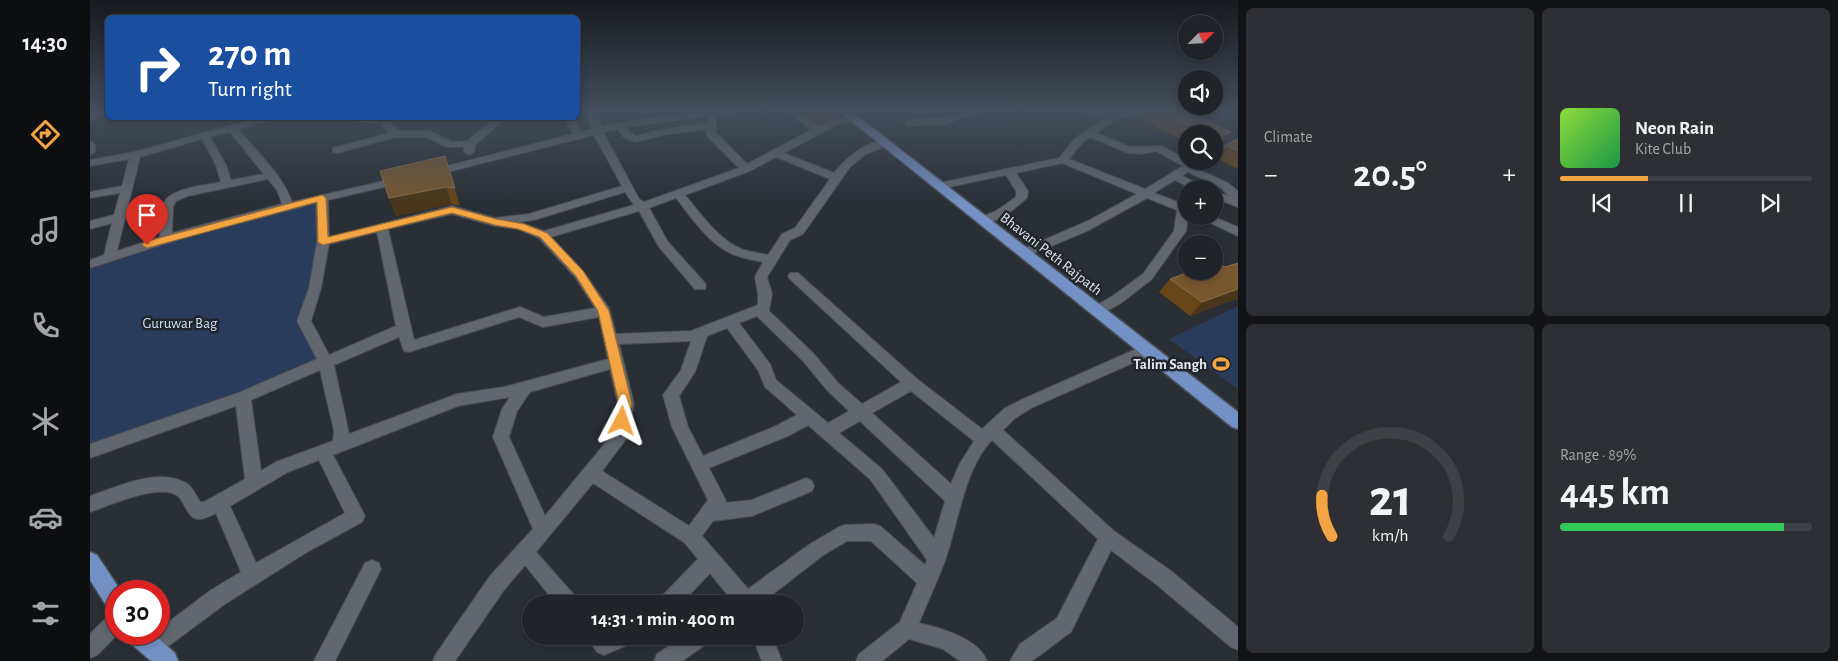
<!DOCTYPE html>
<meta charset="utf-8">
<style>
:root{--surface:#202328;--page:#2d2f34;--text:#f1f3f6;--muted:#a2a4a8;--line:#3d4045;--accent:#f3a443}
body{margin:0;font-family:"Alegreya Sans",sans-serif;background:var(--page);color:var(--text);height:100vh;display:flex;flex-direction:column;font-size:19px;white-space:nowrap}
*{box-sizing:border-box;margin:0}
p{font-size:16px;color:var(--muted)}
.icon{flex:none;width:28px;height:28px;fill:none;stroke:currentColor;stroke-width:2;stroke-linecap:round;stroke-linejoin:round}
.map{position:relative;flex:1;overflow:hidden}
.side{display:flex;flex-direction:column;gap:8px;padding:8px;background:#121316;width:600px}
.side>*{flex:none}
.banner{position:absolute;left:15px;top:15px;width:475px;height:105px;border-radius:8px;box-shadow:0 2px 8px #0003,0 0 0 1px var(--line);background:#1a4fa0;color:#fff;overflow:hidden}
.needle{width:32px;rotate:66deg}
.controls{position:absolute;left:1088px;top:15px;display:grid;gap:10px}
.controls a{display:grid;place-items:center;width:45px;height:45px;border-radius:50%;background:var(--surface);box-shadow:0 2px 8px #0003,0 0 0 1px var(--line);font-size:25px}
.speed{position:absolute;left:15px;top:580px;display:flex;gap:10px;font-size:25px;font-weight:700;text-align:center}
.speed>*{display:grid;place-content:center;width:65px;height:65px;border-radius:50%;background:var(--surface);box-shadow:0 2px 8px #0003,0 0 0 1px var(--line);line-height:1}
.speed .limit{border:8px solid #d22;background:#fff;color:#111}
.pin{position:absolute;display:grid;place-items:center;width:42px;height:42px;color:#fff;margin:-51px -21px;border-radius:50% 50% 50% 0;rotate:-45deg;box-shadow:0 0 5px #0007}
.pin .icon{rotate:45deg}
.me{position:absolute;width:55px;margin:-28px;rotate:4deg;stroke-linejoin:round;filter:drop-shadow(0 0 4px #0008)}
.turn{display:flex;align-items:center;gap:18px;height:105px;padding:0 20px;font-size:22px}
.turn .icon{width:65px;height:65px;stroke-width:2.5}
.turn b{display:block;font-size:35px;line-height:42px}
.big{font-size:38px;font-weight:700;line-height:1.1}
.side .widget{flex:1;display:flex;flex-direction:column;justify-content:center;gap:8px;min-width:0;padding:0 18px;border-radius:8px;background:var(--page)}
.side .dial{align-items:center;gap:0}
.dial svg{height:130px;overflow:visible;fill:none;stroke:var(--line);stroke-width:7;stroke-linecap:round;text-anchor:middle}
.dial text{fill:var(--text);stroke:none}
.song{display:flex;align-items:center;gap:15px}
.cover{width:60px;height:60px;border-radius:8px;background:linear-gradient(135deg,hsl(90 70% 55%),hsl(140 70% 35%))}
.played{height:5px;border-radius:2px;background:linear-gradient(90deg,var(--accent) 35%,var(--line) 35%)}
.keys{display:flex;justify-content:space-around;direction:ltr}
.heat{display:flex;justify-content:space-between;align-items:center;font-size:28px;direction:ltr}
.charge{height:8px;border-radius:4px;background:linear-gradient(90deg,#34c759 89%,var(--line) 0)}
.side .tiles{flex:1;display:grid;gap:8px;grid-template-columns:repeat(2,1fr)}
.trip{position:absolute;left:432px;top:595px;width:282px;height:50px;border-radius:25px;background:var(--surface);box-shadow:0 2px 8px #0003,0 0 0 1px var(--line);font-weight:700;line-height:50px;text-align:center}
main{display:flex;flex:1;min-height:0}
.tab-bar{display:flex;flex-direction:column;width:90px;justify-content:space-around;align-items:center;background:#0d0e10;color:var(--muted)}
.tab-bar .icon{width:35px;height:35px}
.tab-bar .active{color:var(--accent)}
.tab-bar b{font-size:22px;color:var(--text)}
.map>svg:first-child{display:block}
</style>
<main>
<nav class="tab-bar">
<b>14:30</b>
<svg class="icon active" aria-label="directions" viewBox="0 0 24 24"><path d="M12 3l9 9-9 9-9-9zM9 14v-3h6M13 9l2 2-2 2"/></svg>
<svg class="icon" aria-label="music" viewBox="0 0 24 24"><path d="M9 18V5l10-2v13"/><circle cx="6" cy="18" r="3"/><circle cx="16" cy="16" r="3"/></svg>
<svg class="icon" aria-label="phone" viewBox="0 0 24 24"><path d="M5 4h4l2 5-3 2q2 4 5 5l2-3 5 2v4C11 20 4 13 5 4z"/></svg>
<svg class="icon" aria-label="climate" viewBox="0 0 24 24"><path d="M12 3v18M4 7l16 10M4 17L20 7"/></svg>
<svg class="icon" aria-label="car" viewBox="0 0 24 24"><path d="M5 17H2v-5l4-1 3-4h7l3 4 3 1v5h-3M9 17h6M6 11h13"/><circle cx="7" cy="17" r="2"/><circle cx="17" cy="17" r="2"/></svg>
<svg class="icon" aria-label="filters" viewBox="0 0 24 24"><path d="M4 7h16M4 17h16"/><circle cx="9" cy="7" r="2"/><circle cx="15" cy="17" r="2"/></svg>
</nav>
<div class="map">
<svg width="1148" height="661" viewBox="0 0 1148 661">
<rect width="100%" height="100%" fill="#2a2f36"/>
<g fill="#2a3c5b">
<polygon points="231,199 233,242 214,321 234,361 154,392 0,446 0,262"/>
<polygon points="1148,306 1148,389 1079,339"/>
</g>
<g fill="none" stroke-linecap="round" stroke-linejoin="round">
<g stroke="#494d54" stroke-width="2">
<g id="minor">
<polygon points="7,111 18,111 18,113 0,121 0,114"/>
<path d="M497 111H507L511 127C556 117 601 111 647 111L642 114 626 116V133L657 164 721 130 698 111H709L729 126 742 120 766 116V120L748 124 694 153 744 173C755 159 779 137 799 141V145L776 154 760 167 713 234 700 240 677 277 682 294 679 311 723 353 748 383 772 404 811 382 700 279 698 276 700 273H708L827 379 892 429 914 409 931 400 1053 346 1058 345 1063 346 1065 350 1063 354 941 408 924 419 913 430 1024 531 1081 571 1148 627V650L1141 647 1067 585 1021 550 981 632 942 661H920L930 644 967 618 1008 539 902 440C875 467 868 523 856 558 848 580 838 601 829 623 851 628 888 638 897 661H870L853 649 819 639 792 661H766L769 654 810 622 827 583 781 541H757L732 556 670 604H645L620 573 591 604H569L571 597 608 559 595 543 503 483 446 552 486 597 488 604H466L435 565 414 590 365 661H343L346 654 400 576 443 529 403 437 412 409 420 397 368 406 243 455 275 516 272 522 217 552 135 604 69 653 62 656 55 653 52 646C56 638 59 634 69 634V629L121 590 151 572 126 513C92 533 100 497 82 493 60 487 21 505 0 512V496C28 487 68 467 96 483 103 487 106 495 110 502H114L155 479 146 406 0 458V444L148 393 227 359 207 321 219 288 227 242 226 203 96 237 0 268V260L14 255 22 223 0 229V221L24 215 30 193 0 198V192L32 186 39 159 0 166V160L44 152 168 118H181L180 120 148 129C167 152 192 174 202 202L311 177 315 178 316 180 315 182 238 200 239 237 362 206 405 218 439 214 532 186 504 135 342 176 337 173 338 171 483 134 474 118H482L492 132 502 129ZM618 116 617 123 573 129 546 136 540 132 536 127ZM528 129 532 136 545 142 573 135 616 129 617 136 649 168 554 202 549 199 513 132ZM140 132 174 174 141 180 136 165 120 137ZM112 139 126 165 131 182C114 186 79 187 72 206 69 215 70 228 70 237L27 251 50 157ZM686 157 740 179 705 228 692 234 678 255C669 253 660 252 651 249 627 238 611 214 595 195L660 171ZM178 179 187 190 192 204 82 233 83 207 86 201 98 196ZM535 192 544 205 454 231 429 222 444 220ZM586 198C602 218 618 243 642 254 652 258 663 260 673 262L665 277 668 294V305L601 331 526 334 519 308 493 271 461 237 549 211 569 247 605 289H615L616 286 615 283 578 242 559 208ZM362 214 405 226 428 229 449 238 485 277 505 308 454 317 430 307 324 340 298 229ZM287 232 306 326 239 355 221 321 231 288 239 244ZM667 316 713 361 738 391 759 411 738 423 686 380 680 364 649 323ZM429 317 453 327 509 317 518 359 414 387 367 394 259 434 244 365 309 337 314 351 319 352ZM637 328 668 370 675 387 707 415 686 426 613 456 598 427 589 396 605 372 617 336ZM601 341 591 370 573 395 582 427 618 500 599 526 512 471 537 438 544 404 529 344ZM520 369 528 404 522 435 455 516 419 437 427 411 440 392ZM230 370 244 431 243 441 186 462 171 471 161 400ZM821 391 884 441 869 465 861 484 782 413ZM770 421 855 501 844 538 792 469 749 433ZM718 425 780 479 837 560 835 565 790 526 784 524 755 525 749 527 720 544 658 589 612 536 623 521 662 516 722 491 724 486 722 481 716 478 662 500 635 503 636 501 619 468 698 436ZM229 460 255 513 166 563 140 506 198 472Z"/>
<polygon points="874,111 888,111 857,124 818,126 813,123 818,120 856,118"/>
<path d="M994 111 1024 113 1056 111 1054 113 1027 118 1007 133 1040 147 1071 146 1096 159V161H1115L1105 168 1138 183 1148 191V207L1124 198V191L1139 196 1130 187 1098 172 1092 176 1118 189H1103L1085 180 1064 193 1096 205 1098 216 1096 231 1061 280 1031 303 1007 316 1002 314 1000 311 1002 308 1021 297 1053 274 1084 231 1087 210 1057 198 997 231 935 257 929 253 931 250 1000 220 1047 194 972 163 926 173 938 191 937 198 914 217 893 225 887 221 889 218 906 211 926 197V191L916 175 849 189 844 186 849 183 969 158 984 139 1016 117 996 113ZM1000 137 1038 153 1051 154 1066 151 1093 166 1055 189 979 159 992 143Z"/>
<polygon points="266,118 296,118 309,131 339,131 362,142 377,141 406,118 416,118 385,145 384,152 379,155 374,152 374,147 356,147 337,137 306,137 247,153 243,152 243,148 299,133 290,123 269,122"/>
<polygon points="1148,139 1148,146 1124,157 1124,150"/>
<polygon points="0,141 5,144 5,152 0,155"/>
<polygon points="1106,216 1122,216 1148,227 1148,236"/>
<polygon points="282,560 289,563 291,569 245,661 224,661 275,563"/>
<polygon points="26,612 26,634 28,634 7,655 0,658 0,634 19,615"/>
<polygon points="496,636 545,636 542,643 514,655 507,652"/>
<polygon points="593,636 621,636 618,643 592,661 564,661 567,654"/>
<polygon points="662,636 682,636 692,661 672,661"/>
</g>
</g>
<g stroke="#494d54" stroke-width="3">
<g id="major">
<polygon points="749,111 761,111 1148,412 1148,429 1142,427"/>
<polygon points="0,552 7,555 31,591 26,591 26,613 19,610 0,580"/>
<polygon points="36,634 63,634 85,653 88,661 61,661 39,642"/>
</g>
</g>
<use href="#minor" fill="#62676f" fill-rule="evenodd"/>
<use href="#major" fill="#7391c4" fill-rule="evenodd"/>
</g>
<g fill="#684617">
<polygon points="714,111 746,111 745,118 729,124"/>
<polygon points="1059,111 1096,111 1141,132 1131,145 1128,146 1124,152 1124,134 1096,134 1096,142 1053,120"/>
<polygon points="1148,139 1148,167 1146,168 1128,159 1129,158 1128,157 1138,144"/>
<polygon points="355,156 370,206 362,204 306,216 299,198"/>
<polygon points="1148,263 1148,298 1100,316 1069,292 1080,279 1135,267"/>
</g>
<g fill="#4a361a">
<polygon points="741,111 746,111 745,118 729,124 731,115"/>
<polygon points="1141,132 1131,145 1128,146 1132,141 1133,135"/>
<polygon points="356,187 362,204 306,216 299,198"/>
<polygon points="1148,289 1148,298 1100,316 1112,302"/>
</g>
<g fill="#76572e" stroke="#876e4c">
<polygon points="726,111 741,111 731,115"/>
<polygon points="1069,111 1096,111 1141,132 1133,135 1132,141 1124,137 1124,134 1116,134"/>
<polygon points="1148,139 1148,151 1138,146 1140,145 1138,144"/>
<polygon points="355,156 365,188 356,187 299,198 290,171"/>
<polygon points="1127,262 1135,267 1148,263 1148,289 1112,302 1080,279 1101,271 1124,271 1124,263"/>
</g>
<linearGradient id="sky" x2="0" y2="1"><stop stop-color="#171a1e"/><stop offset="0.54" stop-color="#444d5d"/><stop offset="1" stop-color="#444d5d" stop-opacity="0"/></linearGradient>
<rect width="1148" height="204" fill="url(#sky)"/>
<polygon fill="#f3a443" stroke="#9e6b2c" points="232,195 236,198 238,237 362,207 406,219 434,224 457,233 493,271 519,311 542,404 537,425 532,427 528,425 526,421 529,404 508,311 486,276 450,237 428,229 405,225 362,213 233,245 228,242 227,202 57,248 52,245 54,242"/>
<defs>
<g id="stadium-bare" transform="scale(1.35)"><path d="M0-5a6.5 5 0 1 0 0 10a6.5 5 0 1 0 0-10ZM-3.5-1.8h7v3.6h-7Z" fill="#f3a443" stroke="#21252c" stroke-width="2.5" paint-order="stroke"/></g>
</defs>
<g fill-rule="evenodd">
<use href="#stadium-bare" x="1131" y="364"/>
</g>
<g text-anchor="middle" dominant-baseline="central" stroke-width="5" stroke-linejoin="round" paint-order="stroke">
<g font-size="15" fill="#e4e7ec" stroke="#21252c">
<text transform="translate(961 254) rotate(38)">Bhavani Peth Rajpath</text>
</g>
<g font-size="15" fill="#cddefb" stroke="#21252c">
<text x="90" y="323">Guruwar Bag</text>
</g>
<g font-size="15" font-weight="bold" fill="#e4e7ec" stroke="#21252c" text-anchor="end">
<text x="1117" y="364">Talim Sangh</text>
</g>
</g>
</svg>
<div class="controls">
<a><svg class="needle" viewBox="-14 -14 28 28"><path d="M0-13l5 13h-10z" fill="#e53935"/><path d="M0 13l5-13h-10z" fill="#a2a4a8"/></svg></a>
<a><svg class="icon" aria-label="sound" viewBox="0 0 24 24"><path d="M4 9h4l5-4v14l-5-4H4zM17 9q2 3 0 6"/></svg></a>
<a><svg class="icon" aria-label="search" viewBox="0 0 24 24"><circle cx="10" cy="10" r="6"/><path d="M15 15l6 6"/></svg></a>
<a>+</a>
<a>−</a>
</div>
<div class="speed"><div class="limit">30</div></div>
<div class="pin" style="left:57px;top:245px;background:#d93025"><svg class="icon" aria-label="arrive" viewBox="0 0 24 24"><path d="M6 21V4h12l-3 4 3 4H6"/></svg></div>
<svg class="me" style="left:532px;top:421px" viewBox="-20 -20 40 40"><path d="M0-17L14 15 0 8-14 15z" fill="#f3a443" stroke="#fff" stroke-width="4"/></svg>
<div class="trip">14:31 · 1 min · 400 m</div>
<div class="banner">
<div class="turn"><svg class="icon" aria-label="right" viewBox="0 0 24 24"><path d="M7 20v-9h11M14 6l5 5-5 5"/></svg><div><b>270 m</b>Turn right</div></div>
</div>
</div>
<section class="side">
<div class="tiles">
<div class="widget"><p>Climate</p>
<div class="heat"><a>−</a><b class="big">20.5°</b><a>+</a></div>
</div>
<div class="widget">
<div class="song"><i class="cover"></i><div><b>Neon Rain</b><p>Kite Club</p></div></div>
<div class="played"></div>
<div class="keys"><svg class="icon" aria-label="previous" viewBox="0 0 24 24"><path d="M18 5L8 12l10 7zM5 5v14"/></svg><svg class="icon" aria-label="pause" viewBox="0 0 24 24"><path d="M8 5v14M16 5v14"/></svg><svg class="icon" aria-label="next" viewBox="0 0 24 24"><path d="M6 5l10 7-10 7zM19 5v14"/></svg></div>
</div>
<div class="widget dial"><svg viewBox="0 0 100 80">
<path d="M14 69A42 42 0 1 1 86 69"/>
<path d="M14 69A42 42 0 0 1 8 44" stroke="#f3a443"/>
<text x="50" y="56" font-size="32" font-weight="700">21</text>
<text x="50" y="72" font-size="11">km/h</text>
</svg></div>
<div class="widget"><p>Range · 89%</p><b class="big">445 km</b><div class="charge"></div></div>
</div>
</section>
</main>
